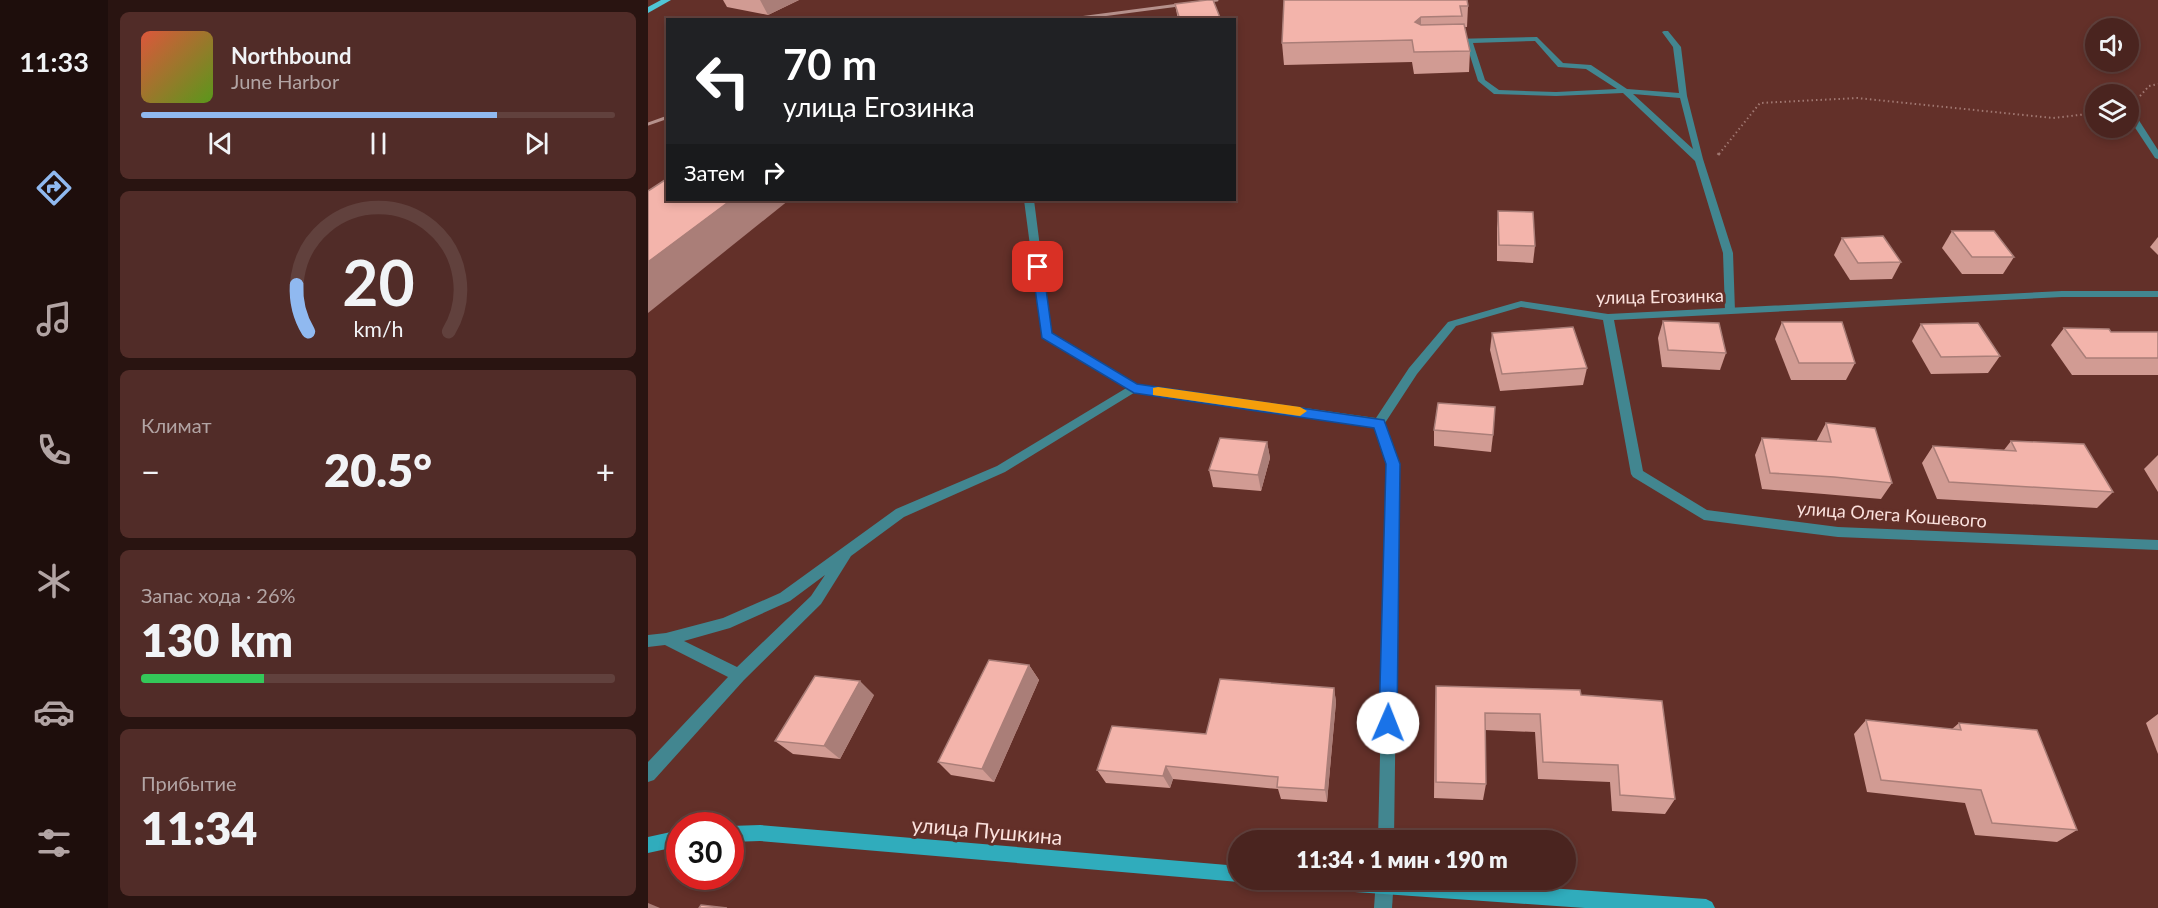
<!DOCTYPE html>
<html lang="ru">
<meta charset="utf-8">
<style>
:root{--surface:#4a241f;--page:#512c28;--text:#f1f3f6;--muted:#b2a4a4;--line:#61413d;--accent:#90b9f0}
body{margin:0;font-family:Lato,sans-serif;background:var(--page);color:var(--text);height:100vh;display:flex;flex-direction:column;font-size:22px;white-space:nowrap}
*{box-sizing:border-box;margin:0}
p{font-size:20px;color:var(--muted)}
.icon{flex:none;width:33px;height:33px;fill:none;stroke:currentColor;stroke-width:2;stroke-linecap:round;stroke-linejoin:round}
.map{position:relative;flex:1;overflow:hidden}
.details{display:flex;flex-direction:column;gap:12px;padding:12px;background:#291411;width:540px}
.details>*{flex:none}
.guide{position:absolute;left:18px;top:18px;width:570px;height:183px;border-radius:0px;box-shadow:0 3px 9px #0003,0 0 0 2px var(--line);background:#202124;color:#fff;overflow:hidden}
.fabs{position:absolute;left:1437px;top:18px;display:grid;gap:12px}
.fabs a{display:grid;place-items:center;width:54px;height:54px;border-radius:50%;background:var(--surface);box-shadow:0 3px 9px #0003,0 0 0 2px var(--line);font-size:30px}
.speed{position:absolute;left:18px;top:812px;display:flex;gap:12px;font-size:30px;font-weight:700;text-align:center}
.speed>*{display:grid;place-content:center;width:78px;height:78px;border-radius:50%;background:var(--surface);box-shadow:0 3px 9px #0003,0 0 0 2px var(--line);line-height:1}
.speed .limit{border:9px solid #d22;background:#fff;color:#111}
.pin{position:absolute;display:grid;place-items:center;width:51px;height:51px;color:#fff;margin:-26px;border-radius:12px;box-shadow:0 3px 9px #0006}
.me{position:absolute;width:66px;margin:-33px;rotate:1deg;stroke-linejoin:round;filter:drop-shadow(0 0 4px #0008)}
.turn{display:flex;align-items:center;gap:21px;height:126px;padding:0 18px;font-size:27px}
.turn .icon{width:78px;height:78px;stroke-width:2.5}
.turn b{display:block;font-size:42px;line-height:51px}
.then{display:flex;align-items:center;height:57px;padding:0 18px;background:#0003;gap:12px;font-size:22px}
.big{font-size:45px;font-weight:800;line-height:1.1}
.details .card{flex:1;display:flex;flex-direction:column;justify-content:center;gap:9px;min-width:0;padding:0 21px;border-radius:9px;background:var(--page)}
.details .dial{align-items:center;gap:0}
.dial svg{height:156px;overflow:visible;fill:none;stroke:var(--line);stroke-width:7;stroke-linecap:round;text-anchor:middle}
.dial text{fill:var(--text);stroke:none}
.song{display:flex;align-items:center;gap:18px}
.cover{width:72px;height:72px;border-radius:9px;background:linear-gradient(135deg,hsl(10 70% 55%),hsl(90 70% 35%))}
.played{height:6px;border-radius:3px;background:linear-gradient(90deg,var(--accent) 75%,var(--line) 75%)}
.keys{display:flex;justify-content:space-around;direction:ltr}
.heat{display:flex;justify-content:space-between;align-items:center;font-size:33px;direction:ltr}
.charge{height:9px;border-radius:4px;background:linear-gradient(90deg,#34c759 26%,var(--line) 0)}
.trip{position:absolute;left:580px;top:830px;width:348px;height:60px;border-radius:30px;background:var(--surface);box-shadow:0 3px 9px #0003,0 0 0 2px var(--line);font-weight:800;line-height:60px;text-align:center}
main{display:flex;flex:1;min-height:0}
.tab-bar{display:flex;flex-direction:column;width:108px;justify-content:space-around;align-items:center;background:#1e0e0c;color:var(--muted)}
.tab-bar .icon{width:42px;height:42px}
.tab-bar .on{color:var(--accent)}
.tab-bar b{font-size:27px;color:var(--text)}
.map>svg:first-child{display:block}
</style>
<main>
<nav class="tab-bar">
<b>11:33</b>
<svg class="icon on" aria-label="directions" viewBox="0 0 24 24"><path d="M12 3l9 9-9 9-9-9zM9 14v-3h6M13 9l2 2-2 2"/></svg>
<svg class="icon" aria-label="music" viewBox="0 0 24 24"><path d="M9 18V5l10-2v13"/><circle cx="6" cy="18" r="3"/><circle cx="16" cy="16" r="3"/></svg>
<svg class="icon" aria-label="phone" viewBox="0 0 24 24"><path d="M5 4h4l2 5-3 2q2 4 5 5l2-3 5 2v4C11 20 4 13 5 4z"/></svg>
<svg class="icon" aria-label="climate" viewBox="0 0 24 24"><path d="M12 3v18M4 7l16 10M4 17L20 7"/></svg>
<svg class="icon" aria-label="car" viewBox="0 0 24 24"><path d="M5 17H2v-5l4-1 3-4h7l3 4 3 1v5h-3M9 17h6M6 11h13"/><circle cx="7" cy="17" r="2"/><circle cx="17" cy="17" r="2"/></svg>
<svg class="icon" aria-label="filters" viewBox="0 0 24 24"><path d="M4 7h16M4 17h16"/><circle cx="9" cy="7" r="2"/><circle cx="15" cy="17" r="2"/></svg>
</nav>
<section class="details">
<div class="card">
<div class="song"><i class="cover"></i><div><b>Northbound</b><p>June Harbor</p></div></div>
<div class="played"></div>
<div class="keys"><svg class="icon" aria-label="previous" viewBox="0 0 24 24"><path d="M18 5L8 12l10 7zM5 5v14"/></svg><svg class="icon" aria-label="pause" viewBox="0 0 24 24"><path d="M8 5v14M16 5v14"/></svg><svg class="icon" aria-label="next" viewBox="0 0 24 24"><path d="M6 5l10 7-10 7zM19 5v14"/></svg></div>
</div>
<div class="card dial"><svg viewBox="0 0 100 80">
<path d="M14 69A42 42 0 1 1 86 69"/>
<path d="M14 69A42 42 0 0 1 8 45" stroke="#90b9f0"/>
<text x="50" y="56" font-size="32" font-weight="700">20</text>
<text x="50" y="72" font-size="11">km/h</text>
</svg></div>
<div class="card"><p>Климат</p>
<div class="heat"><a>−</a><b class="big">20.5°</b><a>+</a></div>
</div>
<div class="card"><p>Запас хода · 26%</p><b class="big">130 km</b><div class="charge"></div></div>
<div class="card"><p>Прибытие</p><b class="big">11:34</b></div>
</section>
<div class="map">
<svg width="1510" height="908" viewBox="0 0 1510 908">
<rect width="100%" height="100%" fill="#633029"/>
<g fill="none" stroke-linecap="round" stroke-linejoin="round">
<g stroke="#a17872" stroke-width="2" stroke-dasharray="1.5 3" stroke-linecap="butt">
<polyline points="1492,96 1501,86 1510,84"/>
<polyline points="1071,154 1112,103 1209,98 1405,118 1448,113"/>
</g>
<polyline stroke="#a17872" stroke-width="3" stroke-dasharray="2 4" stroke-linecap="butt" points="1070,155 1072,152"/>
<g fill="#428690" fill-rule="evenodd">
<path d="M1016 31H1020L1033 47 1039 96 1055 159 1085 253 1087 311 1082 314 1077 311 1075 253 1047 161 975 93 908 96 846 94 830 81 818 43H804L800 41 804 39 889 37 915 63 943 65 979 89 1031 93 1025 47 1014 32ZM887 41 910 67 938 69 969 89 908 92 851 90 837 80 825 43ZM985 94 1032 98 1045 149Z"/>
<polygon points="1480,108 1483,108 1510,150 1510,159 1507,158 1480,117"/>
<path d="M485 384 491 388 489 391 357 472 256 517 203 556 173 604 96 680 6 780 0 782V762L80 677 17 645 0 647V635L18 633 75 618 132 593 248 509 349 466ZM177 575 163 596 89 667 36 641 82 628 142 601Z"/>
</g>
<g fill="#428690" fill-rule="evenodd">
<polygon points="376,200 386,200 403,333 488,384 728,418 761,368 800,322 873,301 960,314 1414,291 1510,291 1510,297 1414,297 966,320 995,471 1059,510 1190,527 1510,540 1510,550 1190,537 1056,520 985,477 983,474 955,320 873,307 808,326 769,374 737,423 751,464 746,840 730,840 739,464 726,427 485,392 394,337"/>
<polygon points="728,879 746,879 744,908 726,908"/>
</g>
<g fill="#30acbc" fill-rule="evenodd">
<polygon points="112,825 591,866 591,879 597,879 591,882 112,841 82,842 82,826"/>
<polygon points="32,830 32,846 0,853 0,837"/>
<polygon points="641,879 770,879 1058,899 1064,902 1067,908 937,908 650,888 644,885"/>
</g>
<polygon fill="#50c5d6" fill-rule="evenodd" points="13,0 23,0 0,13 0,7"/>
<g stroke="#b6918c" stroke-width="3">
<polyline points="416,20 569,0"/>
<polyline points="0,124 20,117"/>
</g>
</g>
<g fill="#d19b93">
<polygon points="75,0 151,0 120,15 79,7"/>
<polygon points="636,0 820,6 819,27 816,27 822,51 821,72 766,74 764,62 636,65 634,43"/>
<polygon points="527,4 573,20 530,20"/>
<polygon points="850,211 887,246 885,263 849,261 849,228"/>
<polygon points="1304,231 1366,257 1355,274 1314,274 1294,248"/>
<polygon points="1510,237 1510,255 1502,247"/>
<polygon points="1194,238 1253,262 1244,279 1202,280 1186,255"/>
<polygon points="1015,321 1078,353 1072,370 1014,367 1010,338"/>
<polygon points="1134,322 1207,363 1198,380 1143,380 1127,339"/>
<polygon points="1273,324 1352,356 1340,373 1283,374 1264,341"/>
<polygon points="1416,328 1463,332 1510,332 1510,375 1424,375 1403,345"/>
<polygon points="844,333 939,368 935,385 852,391 842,350"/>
<polygon points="1178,423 1244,483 1233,499 1176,494 1114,489 1107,455 1114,438 1169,442 1169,440"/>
<polygon points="786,430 845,435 843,452 786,446"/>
<polygon points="1363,441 1465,492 1449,508 1289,499 1274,463 1285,446 1356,450"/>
<polygon points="619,442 622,458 613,491 565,487 561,470"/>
<polygon points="1510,455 1510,492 1496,469"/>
<polygon points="381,665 391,680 346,782 303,775 290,762"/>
<polygon points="788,686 933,695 1027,799 1017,814 964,811 962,782 890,779 887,732 837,730 838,784 835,800 786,798 787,705"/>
<polygon points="686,688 688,702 679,802 633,799 630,789 525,779 522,788 458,783 449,770 558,734"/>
<polygon points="226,695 192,759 145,754 127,741"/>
<polygon points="1510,714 1510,754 1498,723"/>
<polygon points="1218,720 1304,729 1311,723 1429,830 1409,842 1327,835 1317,803 1219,792 1206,734"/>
</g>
<g fill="#aa7e78">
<polygon points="112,0 151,0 120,15"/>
<polygon points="773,17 773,38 767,22"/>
<polygon points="83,200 141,200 0,313 0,262"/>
<polygon points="619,442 622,458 613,491 610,475"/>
<polygon points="381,665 391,680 346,782 334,769"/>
<polygon points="212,681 226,695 192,759 176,746"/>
<polygon points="686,688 688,702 679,802 677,790"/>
<polygon points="518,766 525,779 522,788 515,776"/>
<polygon points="0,903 12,908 0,908"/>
</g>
<g fill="#f3b4ab" stroke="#aa7e78" stroke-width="1.5">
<polygon points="559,0 565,0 573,20 532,20 527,4"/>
<polygon points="636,0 819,0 820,6 812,6 814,16 773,17 767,22 773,25 816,24 822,51 766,52 764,40 634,43"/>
<polygon points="20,178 20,200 83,200 0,262 0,191"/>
<polygon points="850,211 885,212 887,246 851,245"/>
<polygon points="1304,231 1346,231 1366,257 1324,257"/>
<polygon points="1235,236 1253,262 1210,263 1194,238"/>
<polygon points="1015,321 1071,323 1078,353 1020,350"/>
<polygon points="1134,322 1194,322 1207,363 1151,363"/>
<polygon points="1330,323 1352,356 1293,357 1273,324"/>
<polygon points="925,327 939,368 854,374 844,333"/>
<polygon points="1416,328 1461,329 1463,332 1510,332 1510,358 1438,358"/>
<polygon points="790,403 847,407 845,435 786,430"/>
<polygon points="1178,423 1227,428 1244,483 1186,477 1122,473 1114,438 1183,442"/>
<polygon points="572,438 619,442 610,475 561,470"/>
<polygon points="1363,441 1436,444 1465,492 1301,482 1285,446 1368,451"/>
<polygon points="341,660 381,665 334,769 290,762"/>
<polygon points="167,676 212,681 176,746 127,741"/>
<polygon points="572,679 686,688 677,790 629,787 630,777 518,766 515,776 449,770 464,726 558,734"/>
<polygon points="788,686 932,690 933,695 1014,701 1027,799 972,795 970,765 895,762 892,714 837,713 838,784 788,782"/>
<polygon points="1218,720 1313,730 1311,723 1389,730 1429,830 1344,823 1333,790 1233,780"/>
<polygon points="53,905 79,908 51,908"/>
</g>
<polygon fill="#1a73e8" stroke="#114b97" stroke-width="1.5" points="390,264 395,267 404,333 489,384 736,420 752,464 749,723 746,728 740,731 734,728 731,723 738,464 726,428 486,393 394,338 384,267"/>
<polygon fill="#f59e0b" points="510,387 652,407 659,411 652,416 505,395 505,388"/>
<g text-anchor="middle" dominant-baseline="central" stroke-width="6" stroke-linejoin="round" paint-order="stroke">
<g font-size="18" fill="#fbe1dd" stroke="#633029">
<text transform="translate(1012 296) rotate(-1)">улица Егозинка</text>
<text transform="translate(1244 514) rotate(4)">улица Олега Кошевого</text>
</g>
<g font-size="21" fill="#fbe1dd" stroke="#633029">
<text transform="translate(339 830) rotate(5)">улица Пушкина</text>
</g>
</g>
</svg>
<div class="fabs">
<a><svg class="icon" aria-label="sound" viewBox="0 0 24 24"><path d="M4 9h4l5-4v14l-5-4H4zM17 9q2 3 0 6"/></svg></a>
<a><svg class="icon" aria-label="layers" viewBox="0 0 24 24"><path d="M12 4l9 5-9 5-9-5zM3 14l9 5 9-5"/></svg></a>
</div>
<div class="speed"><div class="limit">30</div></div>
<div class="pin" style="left:390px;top:267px;background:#d93025"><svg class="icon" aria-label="arrive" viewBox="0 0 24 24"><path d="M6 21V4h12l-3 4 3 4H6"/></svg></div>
<svg class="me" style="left:740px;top:723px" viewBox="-20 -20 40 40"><circle r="19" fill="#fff"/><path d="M0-13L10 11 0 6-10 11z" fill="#1a73e8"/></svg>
<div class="trip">11:34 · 1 мин · 190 m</div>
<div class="guide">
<div class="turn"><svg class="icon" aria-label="left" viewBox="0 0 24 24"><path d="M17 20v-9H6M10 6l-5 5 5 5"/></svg><div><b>70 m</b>улица Егозинка</div></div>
<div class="then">Затем<svg class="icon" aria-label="right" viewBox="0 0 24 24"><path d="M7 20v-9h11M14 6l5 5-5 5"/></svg></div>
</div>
</div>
</main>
